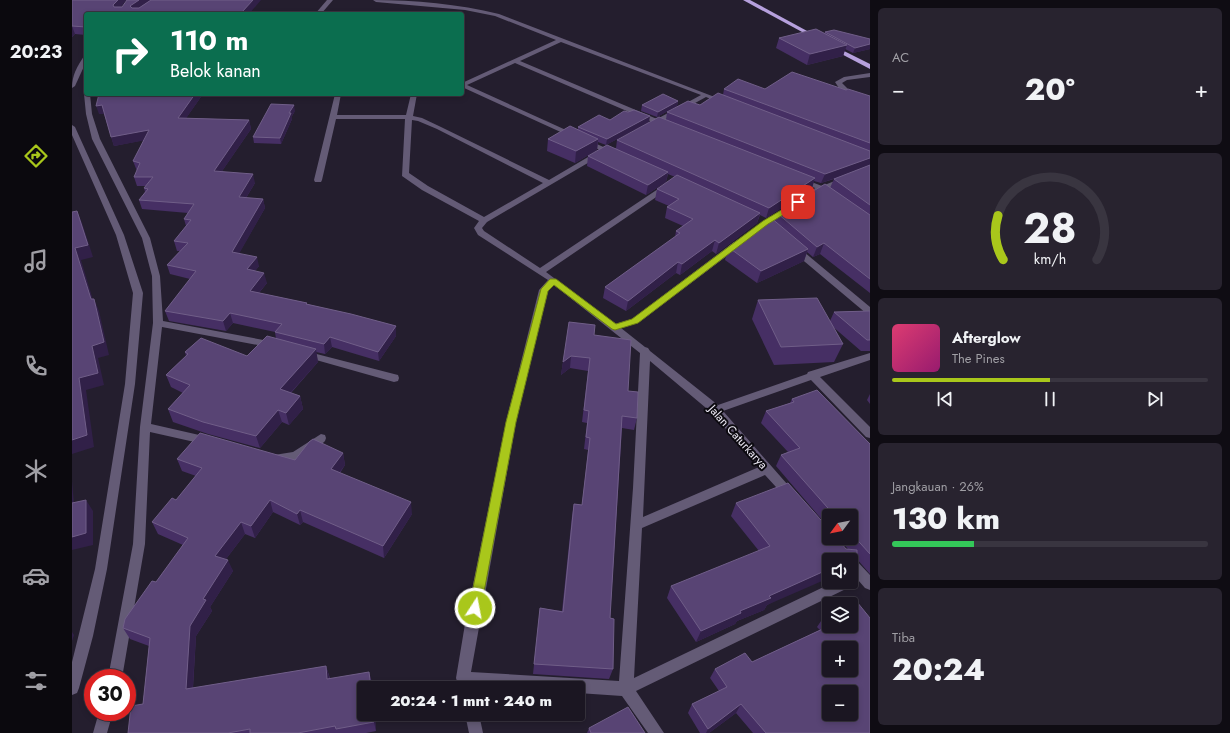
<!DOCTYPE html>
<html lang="id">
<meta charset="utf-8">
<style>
:root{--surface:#1b1622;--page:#28232f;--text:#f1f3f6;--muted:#a09fa5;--line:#393540;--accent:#a9c71b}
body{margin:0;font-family:Jost,sans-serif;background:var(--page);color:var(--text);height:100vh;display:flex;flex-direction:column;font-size:15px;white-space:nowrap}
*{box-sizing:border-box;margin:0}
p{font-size:13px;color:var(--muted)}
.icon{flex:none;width:22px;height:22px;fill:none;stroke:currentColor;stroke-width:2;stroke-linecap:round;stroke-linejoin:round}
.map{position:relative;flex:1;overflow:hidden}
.drawer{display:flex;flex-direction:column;gap:8px;padding:8px;background:#0f0c13;width:360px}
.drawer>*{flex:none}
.hud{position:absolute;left:12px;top:12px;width:380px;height:84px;border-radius:4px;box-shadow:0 2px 6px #0003,0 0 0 1px var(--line);background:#0b6e4f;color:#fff;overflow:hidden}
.needle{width:26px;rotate:238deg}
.tools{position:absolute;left:750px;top:509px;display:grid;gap:8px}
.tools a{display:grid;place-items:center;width:36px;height:36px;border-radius:4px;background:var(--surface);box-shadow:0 2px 6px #0003,0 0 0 1px var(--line);font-size:20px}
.speed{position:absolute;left:12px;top:669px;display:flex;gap:8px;font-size:20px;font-weight:700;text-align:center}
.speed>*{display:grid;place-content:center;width:52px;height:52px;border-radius:50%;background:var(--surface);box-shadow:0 2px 6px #0003,0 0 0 1px var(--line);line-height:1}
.speed .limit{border:6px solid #d22;background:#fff;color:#111}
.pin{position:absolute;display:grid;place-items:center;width:34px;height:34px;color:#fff;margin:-17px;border-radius:8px;box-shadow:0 2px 6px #0006}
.me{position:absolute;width:44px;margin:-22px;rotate:11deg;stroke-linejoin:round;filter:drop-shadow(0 0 3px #0008)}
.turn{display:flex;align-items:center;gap:14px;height:84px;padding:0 20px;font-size:18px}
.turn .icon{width:52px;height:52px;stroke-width:2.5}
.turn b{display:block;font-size:28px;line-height:34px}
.big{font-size:30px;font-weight:800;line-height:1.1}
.drawer .card{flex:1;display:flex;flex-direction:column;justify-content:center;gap:6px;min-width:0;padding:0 14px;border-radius:6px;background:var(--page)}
.drawer .dial{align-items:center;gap:0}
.dial svg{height:104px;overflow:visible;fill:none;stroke:var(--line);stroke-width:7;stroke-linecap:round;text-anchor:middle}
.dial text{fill:var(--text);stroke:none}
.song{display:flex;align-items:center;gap:12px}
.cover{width:48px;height:48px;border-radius:6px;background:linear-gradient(135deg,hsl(340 70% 55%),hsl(320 70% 35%))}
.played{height:4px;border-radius:2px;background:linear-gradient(90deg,var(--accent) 50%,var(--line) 50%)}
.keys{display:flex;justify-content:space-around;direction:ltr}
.heat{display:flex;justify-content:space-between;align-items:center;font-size:22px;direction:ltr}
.charge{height:6px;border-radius:3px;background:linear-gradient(90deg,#34c759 26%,var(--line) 0)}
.trip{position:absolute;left:285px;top:681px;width:228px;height:40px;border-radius:4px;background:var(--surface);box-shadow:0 2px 6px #0003,0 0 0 1px var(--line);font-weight:800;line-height:40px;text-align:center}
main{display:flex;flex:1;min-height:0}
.tab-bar{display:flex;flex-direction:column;width:72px;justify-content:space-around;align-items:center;background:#0b090e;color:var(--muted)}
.tab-bar .icon{width:28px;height:28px}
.tab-bar .selected{color:var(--accent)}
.tab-bar b{font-size:18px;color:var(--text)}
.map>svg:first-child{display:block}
</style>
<main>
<nav class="tab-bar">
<b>20:23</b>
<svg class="icon selected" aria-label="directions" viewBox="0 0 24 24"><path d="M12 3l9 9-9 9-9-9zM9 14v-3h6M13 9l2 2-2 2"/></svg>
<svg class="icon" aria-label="music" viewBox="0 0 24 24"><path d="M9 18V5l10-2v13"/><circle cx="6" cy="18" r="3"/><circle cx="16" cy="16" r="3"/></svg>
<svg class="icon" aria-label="phone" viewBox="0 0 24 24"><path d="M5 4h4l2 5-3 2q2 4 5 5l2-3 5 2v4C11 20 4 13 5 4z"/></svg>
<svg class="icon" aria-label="climate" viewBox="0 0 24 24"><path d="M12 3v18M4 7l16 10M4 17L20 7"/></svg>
<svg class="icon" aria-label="car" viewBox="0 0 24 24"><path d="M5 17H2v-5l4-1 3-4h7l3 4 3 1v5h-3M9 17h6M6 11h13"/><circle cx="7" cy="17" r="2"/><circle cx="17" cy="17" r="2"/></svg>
<svg class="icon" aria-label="filters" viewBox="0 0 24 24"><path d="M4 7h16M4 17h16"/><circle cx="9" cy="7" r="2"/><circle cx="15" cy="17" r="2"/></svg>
</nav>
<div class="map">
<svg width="798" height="733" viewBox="0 0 798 733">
<rect width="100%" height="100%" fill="#241e2e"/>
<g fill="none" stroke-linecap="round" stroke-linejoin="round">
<path fill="#645b76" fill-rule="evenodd" d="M798 73V77L775 80 770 83 778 91 798 100V104C785 100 770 95 763 82L772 77Z"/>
<g fill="#645b76" fill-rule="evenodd">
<polygon points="255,0 261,0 249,14 243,14"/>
<path d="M301 0C343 0 386 4 427 14L653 101V103L651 104 634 97 585 124 443 63 395 85 538 150 415 222 410 228 412 231 468 268 592 185H598L599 187 474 272 543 324 560 319 662 242H668L669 244 668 246 566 323 549 328 573 347 576 348 578 351 646 405 735 374 736 372 798 353V360L748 377 798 427V438L794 437 739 380 651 411 723 493 725 496 723 499 719 501 715 499 693 475 570 528 562 678 762 582H779V578L781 582 780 586 564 691 592 733H576L550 696 506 693V688H436L400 686 401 688H387L384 678 393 624 434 422 467 290 476 280 406 235 402 228 407 221 350 190 330 176 333 119H264L250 180 249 182H243L242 180 263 94H269L265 115H334L339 94H345L341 116 350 118 369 127 477 180 528 150 390 87V83L484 40 423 16 393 10 304 2ZM489 42 629 95 585 119 448 61ZM340 120 346 121 365 129 471 183 412 217 356 186 337 173ZM482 285 568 353 561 488 547 681 399 672 444 422 476 291ZM578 361 640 413 687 467 571 517Z"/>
<path d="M14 55V62L3 86 0 88C0 75 5 67 12 56Z"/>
<polygon points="14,80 14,91 11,89 11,82"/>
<polygon points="14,92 14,94 18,94 20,114 28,139 78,238 88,276 91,321 202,342 207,345 202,348 90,327 79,424 136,437 140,438 141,441 140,444 136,445 78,432 73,544 50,678 36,678 61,544 68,427 81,323 80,276 70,238 20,139 14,114 12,94"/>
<polygon points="0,125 3,127 52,235 71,293 63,384 35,569 21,636 7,688 5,693 0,695 0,662 23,569 53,384 61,293 44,235 0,135"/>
<polygon points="798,167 798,172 756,189 762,194 758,196 749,192 741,193 740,191 743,188 725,180 729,178 750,186"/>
<polygon points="723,246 726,247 798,307 798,315 795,314 720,251 719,249 720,247"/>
<polygon points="233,351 322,374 326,375 327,378 326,381 322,382 230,356 228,354 230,352"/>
<path d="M249 434 253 435 254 438 253 441C240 454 221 467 202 461L200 458 202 455 221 452Z"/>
<polygon points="779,557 783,559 798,575 798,590 793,588 779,572 779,560 774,560"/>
<polygon points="27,712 41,712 35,733 21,733"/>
<polygon points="393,714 407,714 411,733 397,733"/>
</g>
<g fill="#b6a0dd" fill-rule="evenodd">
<polygon points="671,0 678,0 748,38 743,39"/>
<polygon points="758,46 762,46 798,64 798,69 758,48"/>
</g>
</g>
<g fill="#462f64">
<polygon points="0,0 54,0 48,7 189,0 14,14 14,35 3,34 0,37"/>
<polygon points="753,32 798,39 798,49 781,53 773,49 771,56 735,65 704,48 707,38 752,34"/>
<polygon points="652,89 693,89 774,90 798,96 798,293 748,254 741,257 735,252 732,261 685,283 653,260 656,247 702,220 705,213 758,188 762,179 749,183 742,181 740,188 694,218 688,215 685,223 644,254 640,251 608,275 604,273 554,311 531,298 533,287 603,237 604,231 611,226 593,218 595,207 597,206 583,200 585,189 603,177 596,174 594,182 574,195 515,166 516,156 544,148 545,140 594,120 595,112 628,105 651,95"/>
<polygon points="27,94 131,94 114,118 177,120 179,129 150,171 183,183 174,198 191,199 193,208 167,253 187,266 183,271 195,283 187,293 235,303 235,304 324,326 324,336 307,361 260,347 253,354 244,352 246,362 219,393 228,396 231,409 217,425 210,422 188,448 136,434 101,422 96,409 111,393 99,387 94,375 114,356 113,352 175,356 204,339 203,332 161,323 154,331 97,321 93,311 118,279 98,274 95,265 108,251 105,251 102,241 114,226 112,219 116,213 70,209 67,200 73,192 72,188 74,186 65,186 62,177 65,171 61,161 72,140 42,146 32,114 27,114"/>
<polygon points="606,101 605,106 585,117 569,111 570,105"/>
<polygon points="223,111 220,116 220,119 209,144 182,143 181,137"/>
<polygon points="556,112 577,122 534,145 526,142 525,150 503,163 475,151 476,139 506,129 506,127 538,120"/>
<polygon points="686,300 758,321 762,312 798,311 798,351 789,351 760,326 771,344 762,362 702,365 680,319"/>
<polygon points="522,335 556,391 565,418 562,430 550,428 538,618 541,669 537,679 461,674 468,608 490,611 500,516 502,504 510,505 516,450 512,449 515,423 510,422 516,371 498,368 489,375 491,362"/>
<polygon points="798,394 798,404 795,400"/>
<polygon points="720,399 798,444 798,574 784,558 695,605 692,610 665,621 663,624 624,642 595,598 599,586 687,551 659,516 664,503 774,549 776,549 766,538 779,538 779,516 757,516 757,528 704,466 709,455 716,452 689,423 694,411 718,403"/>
<polygon points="271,453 273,465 268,473 340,514 312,558 231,522 228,525 201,512 183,538 173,534 154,559 161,571 138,607 140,611 124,636 121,688 254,666 258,678 300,682 304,731 294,733 56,733 71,704 77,646 58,639 51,628 111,545 86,534 80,522 104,500 124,476 110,471 105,459 223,460"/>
<polygon points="757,615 757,626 798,733 681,733 664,713 637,733 628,733 616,713 620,704 647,691 638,678 643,669 680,662 748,630 745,627 751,618"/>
<polygon points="517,728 573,733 515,733"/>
</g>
<g fill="#312048">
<polygon points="46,0 54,0 44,14 41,5"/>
<polygon points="67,0 81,0 61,14 58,6"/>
<polygon points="181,0 189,0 177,14 170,12"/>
<polygon points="0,26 3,34 0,37"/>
<polygon points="798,44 798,49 781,53 783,48"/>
<polygon points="775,45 771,56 735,65 738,54"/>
<polygon points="123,94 131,94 108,127 106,118"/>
<polygon points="606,101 605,106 585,117 586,112"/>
<polygon points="30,105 33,114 27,114 24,106"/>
<polygon points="222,105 223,111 220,116 220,119 209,144 208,138 217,113"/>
<polygon points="578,116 577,122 534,145 535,139"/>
<polygon points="177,120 179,129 144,180 142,171"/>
<polygon points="77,130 80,139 42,146 39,137"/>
<polygon points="526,139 525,150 503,163 504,151"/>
<polygon points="798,158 798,166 749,183 753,174"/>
<polygon points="596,172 594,182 574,195 576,185"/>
<polygon points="181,174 183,183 169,206 167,197"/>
<polygon points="743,178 740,188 694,218 697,208"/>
<polygon points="191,199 193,208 163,261 160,252"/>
<polygon points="5,211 10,223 21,257 9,260 24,310 22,299 27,311 37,355 26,358 32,385 14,390 22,447 0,454 0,440 7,378 20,346 19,299 3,248"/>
<polygon points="688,213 685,223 644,254 647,243"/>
<polygon points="643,240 640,251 608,275 610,264"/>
<polygon points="752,243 748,254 741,257 745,247"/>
<polygon points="736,249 732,261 685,283 689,271"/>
<polygon points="185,257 187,266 177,279 175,269"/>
<polygon points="606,262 604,273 554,311 556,301"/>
<polygon points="192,273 195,283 180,301 178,291"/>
<polygon points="158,313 161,323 154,331 151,321"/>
<polygon points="324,326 324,336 307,361 306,352"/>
<polygon points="258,337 260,347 253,354 252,344"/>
<polygon points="244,349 246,362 211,401 208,389"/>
<polygon points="499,356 498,368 489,375 491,362"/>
<polygon points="228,396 231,409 217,425 214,413"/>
<polygon points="206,410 210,422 188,448 184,436"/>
<polygon points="271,453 273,465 261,481 259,469"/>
<polygon points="0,481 3,516 0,511"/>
<polygon points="14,500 21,511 21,545 0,550 0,537"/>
<polygon points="198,500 201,512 183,538 179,526"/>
<polygon points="339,502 340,514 312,558 311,546"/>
<polygon points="228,510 231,522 228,525 225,514"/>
<polygon points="169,522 173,534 148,567 143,556"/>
<polygon points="785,557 779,566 779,560 778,560"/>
<polygon points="156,560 161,571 138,607 140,611 124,636 120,699 114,689 118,626 131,599"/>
<polygon points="757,569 757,578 695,605 692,610 665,621 663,624 624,642 629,631 697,596"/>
<polygon points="0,632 2,635 0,641"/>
<polygon points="254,666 257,676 258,689 255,679"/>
<polygon points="297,672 300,682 300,688 299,688"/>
<polygon points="669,704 664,713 637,733 634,733 636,729"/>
<polygon points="301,714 303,714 304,731 302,722"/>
</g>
<g fill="#584474" stroke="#705e88" fill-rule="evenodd">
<polygon points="0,0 46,0 41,5 42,7 50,7 55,0 67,0 58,6 60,8 67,8 79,0 181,0 170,12 195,14 14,14 14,27 0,26"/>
<polygon points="744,29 775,45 738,54 707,38"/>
<polygon points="762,30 798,39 798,44 783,48 753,32"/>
<polygon points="720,72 774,90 776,89 798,96 798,143 652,89 666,79 693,89"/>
<polygon points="646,93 798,151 798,158 753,174 595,112 616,101 628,105"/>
<polygon points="27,94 123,94 106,118 177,120 142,171 181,174 167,197 191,199 160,252 185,257 175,269 192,273 178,291 235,303 234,304 279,314 324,326 306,352 258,337 252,344 203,332 210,324 158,313 151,321 93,311 124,271 95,265 116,243 102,241 119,220 112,219 122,204 67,200 76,189 72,188 81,177 62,177 68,163 61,161 77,130 39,137 30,105 24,106"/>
<polygon points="591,94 606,101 586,112 570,105"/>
<polygon points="199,104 222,105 217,113 219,113 208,138 181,137"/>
<polygon points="562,110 578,116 535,139 506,127 527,115 538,120 552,111 556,112"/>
<polygon points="587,117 743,178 697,208 545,140"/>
<polygon points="498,126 526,139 504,151 476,139"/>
<polygon points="535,145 596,172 576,185 516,156"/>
<polygon points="798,165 798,205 762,179"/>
<polygon points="605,175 688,213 647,243 643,240 610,264 606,262 556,301 533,287 608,233 604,231 621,219 595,207 607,199 585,189"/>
<polygon points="753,184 798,215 798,279 752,243 745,247 705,213"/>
<polygon points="5,211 16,245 3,248 19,299 22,299 32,342 20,346 26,373 7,378 15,435 0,440 0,212"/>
<polygon points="698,217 736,249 689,271 656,247"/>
<polygon points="745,298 771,344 709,347 686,300"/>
<polygon points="798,311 798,340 795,340 762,312"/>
<polygon points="497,322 523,325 522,335 559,340 556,391 566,392 565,418 550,416 538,618 542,619 541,669 462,664 468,608 491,612 502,504 510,505 518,438 514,437 517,411 512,410 518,358 499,356 491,362"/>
<polygon points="195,336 244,349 208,389 228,396 214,413 206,410 184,436 131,422 96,409 118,385 94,375 116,354 113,352 129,338 175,356"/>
<polygon points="745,390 798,444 798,554 779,533 779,516 763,516 709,455 728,448 694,411 722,402 720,399"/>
<polygon points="128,433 223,460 237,442 241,439 271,453 259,469 339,502 311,546 228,510 225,514 198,500 179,526 169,522 143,556 156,560 131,599 134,600 118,626 114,689 254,666 255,679 297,672 299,688 292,688 292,714 301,714 302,722 264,729 263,726 226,733 178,733 178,729 156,733 56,733 59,706 71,704 78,638 51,628 53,619 80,581 84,582 116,538 80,522 100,498 104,500 130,468 105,459"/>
<polygon points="716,483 757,529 757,538 765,538 774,549 785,550 785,557 778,560 757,560 757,569 697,596 699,598 668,611 669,613 629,631 599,586 698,546 664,503"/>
<polygon points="14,500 14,533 0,537 0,503"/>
<path d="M785 602 798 618V733H694L669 704 636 729 620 704 655 687 643 669 673 653 680 662 757 626H779V605ZM757 648H779V670H757ZM757 692H779V714H757Z"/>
<polygon points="757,615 757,625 751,618"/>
<polygon points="556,707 573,733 519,733 517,728"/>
</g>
<polygon fill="#a9c71b" stroke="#6e8112" points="726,200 730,202 729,204 696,224 566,323 543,330 540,329 482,285 476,291 444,422 409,608 407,612 403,614 399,612 397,608 434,422 469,289 478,279 484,279 544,324 560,319 691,221"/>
<g text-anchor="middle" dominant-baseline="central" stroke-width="4" stroke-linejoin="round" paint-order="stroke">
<g font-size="12" fill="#efecf7" stroke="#0c0a10">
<text transform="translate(666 437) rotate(48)">Jalan Caturkarya</text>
</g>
</g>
</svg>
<div class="tools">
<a><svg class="needle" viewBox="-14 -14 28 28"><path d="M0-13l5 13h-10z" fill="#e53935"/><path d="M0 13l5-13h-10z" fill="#a09fa5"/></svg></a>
<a><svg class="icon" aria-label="sound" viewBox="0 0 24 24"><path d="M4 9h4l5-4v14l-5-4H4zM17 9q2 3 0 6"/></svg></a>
<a><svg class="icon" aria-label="layers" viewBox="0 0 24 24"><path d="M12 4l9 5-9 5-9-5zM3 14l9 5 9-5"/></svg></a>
<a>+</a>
<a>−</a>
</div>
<div class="speed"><div class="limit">30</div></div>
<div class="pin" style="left:726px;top:202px;background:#d93025"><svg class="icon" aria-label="arrive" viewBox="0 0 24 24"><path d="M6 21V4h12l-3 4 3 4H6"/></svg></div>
<svg class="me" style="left:403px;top:608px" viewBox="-20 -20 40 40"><circle r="17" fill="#a9c71b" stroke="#fff" stroke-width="3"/><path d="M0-11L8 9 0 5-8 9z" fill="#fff"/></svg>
<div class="trip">20:24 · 1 mnt · 240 m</div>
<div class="hud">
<div class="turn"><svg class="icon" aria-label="right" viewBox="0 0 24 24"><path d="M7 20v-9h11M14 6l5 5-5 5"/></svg><div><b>110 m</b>Belok kanan</div></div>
</div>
</div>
<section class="drawer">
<div class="card"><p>AC</p>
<div class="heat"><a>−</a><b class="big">20°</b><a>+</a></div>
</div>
<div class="card dial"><svg viewBox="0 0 100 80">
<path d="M14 69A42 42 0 1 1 86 69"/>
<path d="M14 69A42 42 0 0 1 10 35" stroke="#a9c71b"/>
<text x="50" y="56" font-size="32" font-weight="700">28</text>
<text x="50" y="72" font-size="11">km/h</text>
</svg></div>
<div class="card">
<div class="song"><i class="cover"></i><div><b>Afterglow</b><p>The Pines</p></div></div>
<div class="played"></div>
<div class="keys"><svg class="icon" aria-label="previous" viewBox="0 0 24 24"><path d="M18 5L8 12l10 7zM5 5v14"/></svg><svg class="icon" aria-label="pause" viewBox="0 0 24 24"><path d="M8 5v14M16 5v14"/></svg><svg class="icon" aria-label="next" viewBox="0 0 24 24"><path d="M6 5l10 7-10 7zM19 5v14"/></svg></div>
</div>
<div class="card"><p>Jangkauan · 26%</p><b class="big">130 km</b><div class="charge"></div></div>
<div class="card"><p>Tiba</p><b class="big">20:24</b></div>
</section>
</main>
